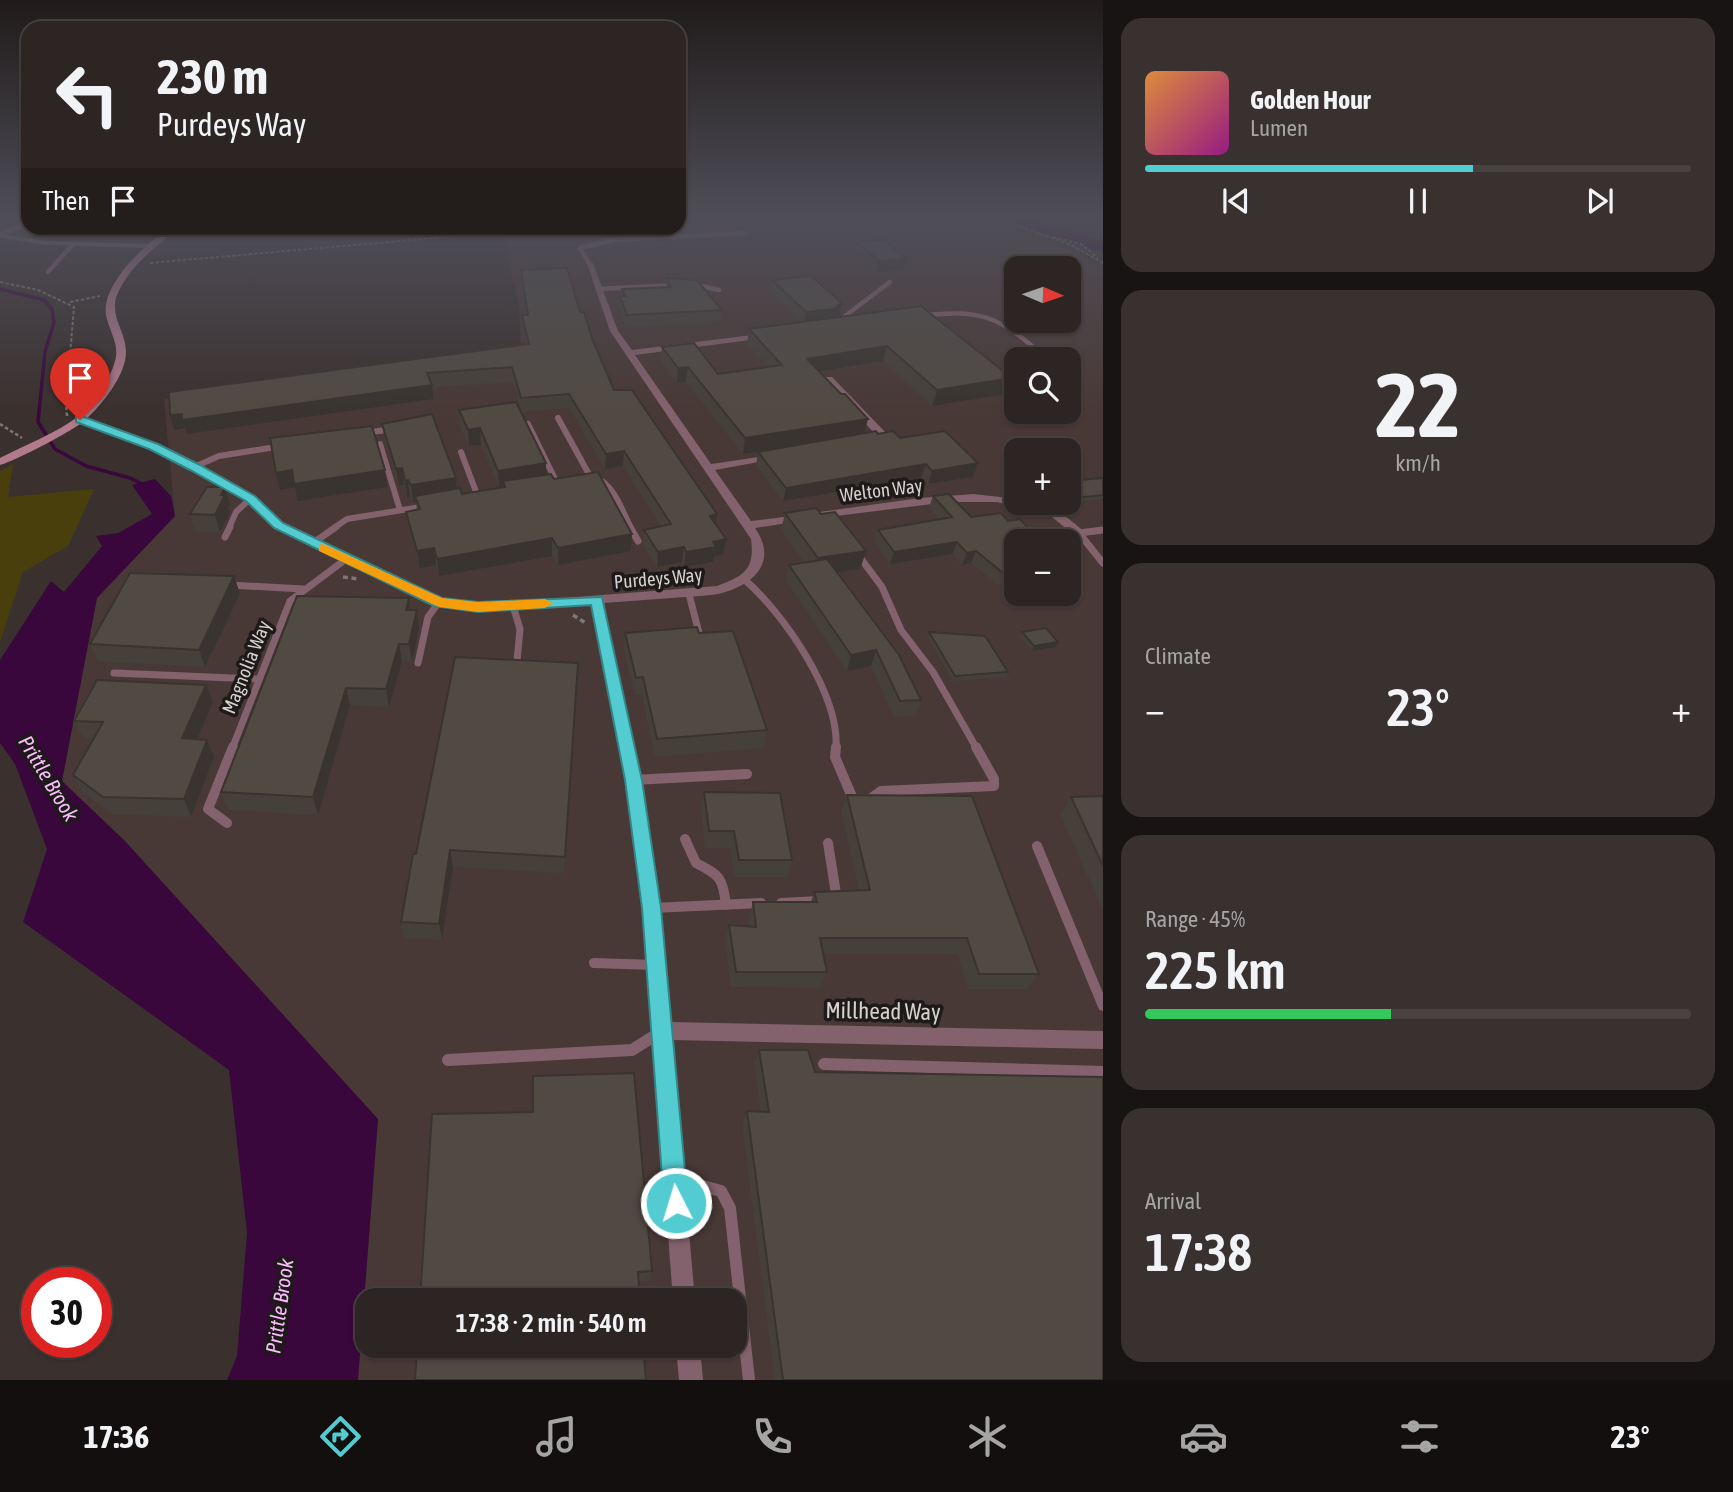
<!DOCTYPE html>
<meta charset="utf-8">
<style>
:root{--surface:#2c2523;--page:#383130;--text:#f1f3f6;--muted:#a6a5a6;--line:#484241;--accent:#52ccd0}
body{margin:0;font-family:"Asap Condensed",sans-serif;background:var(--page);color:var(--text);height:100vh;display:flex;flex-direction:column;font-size:26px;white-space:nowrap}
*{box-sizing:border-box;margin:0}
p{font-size:23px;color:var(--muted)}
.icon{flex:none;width:38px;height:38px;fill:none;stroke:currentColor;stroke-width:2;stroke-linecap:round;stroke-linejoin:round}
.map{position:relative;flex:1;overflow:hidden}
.side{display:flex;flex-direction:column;gap:18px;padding:18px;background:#181413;width:630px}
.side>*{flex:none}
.hud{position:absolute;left:21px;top:21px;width:665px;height:214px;border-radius:21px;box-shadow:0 2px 5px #0004,0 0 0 2px var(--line);background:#2c2523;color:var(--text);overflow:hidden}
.needle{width:46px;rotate:92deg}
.fabs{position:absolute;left:1004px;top:256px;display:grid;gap:14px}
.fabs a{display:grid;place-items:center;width:77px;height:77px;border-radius:14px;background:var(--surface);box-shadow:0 2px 5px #0004,0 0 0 2px var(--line);font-size:35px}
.speed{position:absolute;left:21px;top:1267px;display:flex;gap:14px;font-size:35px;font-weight:700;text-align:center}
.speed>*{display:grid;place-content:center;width:91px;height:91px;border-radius:50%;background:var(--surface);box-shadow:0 2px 5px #0004,0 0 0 2px var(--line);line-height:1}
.speed .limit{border:10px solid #d22;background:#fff;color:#111}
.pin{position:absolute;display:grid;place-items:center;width:60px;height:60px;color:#fff;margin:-72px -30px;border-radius:50% 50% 50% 0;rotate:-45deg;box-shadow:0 0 7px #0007}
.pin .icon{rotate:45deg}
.me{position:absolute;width:77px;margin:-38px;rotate:355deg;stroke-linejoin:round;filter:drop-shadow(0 0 5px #0008)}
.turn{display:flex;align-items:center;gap:24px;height:147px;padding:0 21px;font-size:32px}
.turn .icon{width:91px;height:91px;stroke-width:2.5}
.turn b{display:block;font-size:49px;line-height:60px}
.then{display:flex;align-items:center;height:66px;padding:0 21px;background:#0003;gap:14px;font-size:26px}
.big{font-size:52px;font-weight:600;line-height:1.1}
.side .tile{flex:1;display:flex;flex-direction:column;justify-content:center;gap:10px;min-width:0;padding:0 24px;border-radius:21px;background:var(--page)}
.side .dial{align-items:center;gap:0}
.dial b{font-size:91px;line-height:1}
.song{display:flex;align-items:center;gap:21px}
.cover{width:84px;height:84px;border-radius:10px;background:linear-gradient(135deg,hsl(30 70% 55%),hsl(310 70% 35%))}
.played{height:7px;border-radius:4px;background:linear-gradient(90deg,var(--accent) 60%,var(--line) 60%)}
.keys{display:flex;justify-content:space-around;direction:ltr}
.heat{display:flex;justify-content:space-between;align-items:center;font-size:38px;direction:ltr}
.charge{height:10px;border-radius:5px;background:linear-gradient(90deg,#34c759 45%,var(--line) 0)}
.trip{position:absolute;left:355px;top:1288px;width:392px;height:70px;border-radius:21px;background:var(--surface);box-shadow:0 2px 5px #0004,0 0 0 2px var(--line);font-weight:600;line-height:70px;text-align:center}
.menu{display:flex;height:112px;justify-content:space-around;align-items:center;background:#120f0e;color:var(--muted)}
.menu .icon{width:49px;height:49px}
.menu .active{color:var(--accent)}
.menu b{font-size:32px;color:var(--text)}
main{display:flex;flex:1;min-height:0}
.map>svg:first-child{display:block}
</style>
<main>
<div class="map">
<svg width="1103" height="1380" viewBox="0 0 1103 1380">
<rect width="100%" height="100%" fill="#3a312f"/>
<path fill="#493936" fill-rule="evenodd" d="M759 217H987L1020 232 1052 242 1103 266V1380H358L378 1119 62 781 97 598 175 516 164 399 521 353 519 305 507 257 508 231 571 228H679V221ZM1017 268H1069V320H1017ZM1017 359H1069V411H1017ZM1017 450H1069V502H1017ZM1017 541H1069V593H1017ZM368 1300H735V1346H368Z"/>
<g fill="#493f0c">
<polygon points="984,217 1006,217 1050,234 1044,238 1013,230"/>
<polygon points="13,464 8,497 94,489 68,546 23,572 0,642 0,471"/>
</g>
<polygon fill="#3a073d" points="155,479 171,496 175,516 97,598 62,781 125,841 378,1119 358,1380 227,1380 237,1356 247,1233 229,1070 23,922 47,849 15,764 0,743 0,660 51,581 64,592 102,546 96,536 118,533 152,514 132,485"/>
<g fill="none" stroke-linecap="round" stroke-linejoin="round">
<polyline stroke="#3a073d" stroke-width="3.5" points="0,289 44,300 52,309 54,322 45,352 38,422 55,449 86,466 130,478 144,485"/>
<polygon fill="#3a073d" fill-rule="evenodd" points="1001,217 1025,217 1103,241 1103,252 1003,220"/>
<g stroke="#7e7675" stroke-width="2" stroke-dasharray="3.5 2" stroke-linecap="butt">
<polyline points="994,217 1071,245 1103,263"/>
<polyline points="1002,217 1009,221"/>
<polyline points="679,222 753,217"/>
<polyline points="1053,237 1081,244 1098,258"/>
<polyline points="150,263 479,234 588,228"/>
<polyline points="0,282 38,290 74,307 70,355"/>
<polyline points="70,302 100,296"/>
</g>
<g stroke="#7e7675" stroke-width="2.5" stroke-dasharray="3.5 2.5" stroke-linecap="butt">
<polyline points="67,416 65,388 71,353"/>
<polyline points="0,424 22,438"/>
</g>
<g stroke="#7e7675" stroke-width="3.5" stroke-dasharray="5 3.5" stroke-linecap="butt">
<polyline points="343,577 359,579"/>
<polyline points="573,615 587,624"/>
</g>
<g stroke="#84626d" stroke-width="4.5">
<polyline points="589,263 580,248 613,240 746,233"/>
<polyline points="48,272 73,244"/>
<polyline points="693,284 719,290"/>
<polyline points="599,289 676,285"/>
<path d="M922 315C983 310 996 315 1043 355"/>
<polyline points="837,322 890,282"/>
</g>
<g stroke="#84626d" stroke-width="6">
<polyline points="1041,353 1048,359"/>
<polyline points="558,418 591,478"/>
<polyline points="528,424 557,483"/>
<polyline points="364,433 393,429"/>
<polyline points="380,444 400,510"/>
<polyline points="461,452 478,497"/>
<polyline points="194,467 219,456 282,446"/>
<path d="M595 478C613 482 623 513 631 528"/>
<polyline points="229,528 236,512 251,498"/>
<polyline points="334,528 347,519 427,506"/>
</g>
<g stroke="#84626d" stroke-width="7">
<polyline points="630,527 638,541"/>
<polyline points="1079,533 1103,563"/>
<polyline points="1079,533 1103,530"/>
<polyline points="225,537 230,527"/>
<polyline points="313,543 336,527"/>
<polyline points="856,552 882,587 901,630 933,672 977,749"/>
<path d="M745 580C784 614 840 695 836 749"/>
<polyline points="229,585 303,589"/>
<polyline points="689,594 700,637 695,637"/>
<polyline points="513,606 520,629 517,661"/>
<polyline points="418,663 428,617 439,602"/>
<polyline points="114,673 257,679"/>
<polyline points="232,749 290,601 346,559"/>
</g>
<g stroke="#84626d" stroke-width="10">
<polyline points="836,747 835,757 853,799 870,799 881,791 994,786 994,779 976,747"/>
<polyline points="633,780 747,774"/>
<polyline points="227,823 208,809 233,747"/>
<path d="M685 839 696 863C719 875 723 877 726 905"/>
<polyline points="828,843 837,900"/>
<polyline points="1037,846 1103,1006"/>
<polyline points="781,903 820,901"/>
<polyline points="652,908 761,903"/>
<polyline points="594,963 655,965"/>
</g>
<g stroke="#84626d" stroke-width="12">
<polyline points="448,1060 632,1050 659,1033"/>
<polyline points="824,1064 1103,1072"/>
<polyline points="677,1179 721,1191 730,1208 749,1380"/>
</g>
<g fill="#84626d" fill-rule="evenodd">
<polygon points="25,221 28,222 28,225 7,235 46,241 149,244 153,246 149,248 46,245 0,238 0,232"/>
<path d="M586 261 593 263 618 331 632 350 768 333V337L765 338 635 355 711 464 780 454V458L715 470 751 521 800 515 806 518 800 521 755 528C778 561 755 584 722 593 710 596 697 596 685 597 658 599 631 601 604 603L641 780 661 908 671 1022 1103 1031V1049L672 1040 695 1300H673L643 908 625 780 591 604 478 611 434 605 275 528 247 500 190 469 150 449 75 420 84 418 158 445 198 465 255 496 283 524 442 598 478 603 513 602 717 586C744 576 755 570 751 539L610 331Z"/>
<polygon points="826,377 832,377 888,435 888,439 867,441 867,437 876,435 826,381"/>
<path d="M974 494 1017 499V502C1043 502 1067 514 1085 533L1083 536H1075L1051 516 997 502H948L820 518 814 515 820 512 920 498Z"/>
<polygon points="676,1346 700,1346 703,1380 679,1380"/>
</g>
<path fill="#b17b8d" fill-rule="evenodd" d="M170 228H178C155 248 129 266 117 295 109 316 126 331 126 352 126 375 102 405 85 420 75 430 15 461 0 465V458C23 446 56 433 76 418 92 406 110 380 115 361 120 344 109 331 106 315 101 284 146 243 170 228Z"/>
</g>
<g fill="#46403a">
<polygon points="858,242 903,270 877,272 855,252"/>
<polygon points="521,270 580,312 614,390 716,525 723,555 714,556 713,562 684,567 682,562 657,567 643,545 644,530 661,526 623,466 605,469 569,408 522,412 513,382 432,387 433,399 187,434 185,428 174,430 526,345 523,328 522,315 526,315 521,283"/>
<polygon points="667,278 722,310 721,322 626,327 619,308 620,296 622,296 622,289 666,287"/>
<polygon points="772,280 839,315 835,318 1012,378 1006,394 932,406 883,361 819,372 864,433 878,434 900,438 978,463 973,477 928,484 921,478 783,501 756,465 758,452 800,445 743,454 686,382 677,383 661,362 662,347 718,374 768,367 747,344 749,329 802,322 770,292"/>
<polygon points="459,410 546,474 632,534 631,551 558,565 552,556 439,576 436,565 420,568 409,529 406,512 417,510 416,502 413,502 410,497 407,497 404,485 399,486 385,441 382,424 456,478 457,489 462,494 499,488 481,445 469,446 460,427"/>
<polygon points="1103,479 1103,499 1073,502 1069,498 1069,481"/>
<polygon points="933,496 971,517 1017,541 1017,593 1069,593 1079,582 1073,594 1023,602 1009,587 998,585 971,563 962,565 953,554 890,564 874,542 878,530 939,519 929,507"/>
<polygon points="230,505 228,508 230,512 220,532 196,532 190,514"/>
<polygon points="785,513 821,514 866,551 860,569 837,572 921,700 915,716 894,717 871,666 847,671 786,580 789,565 804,562 781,530"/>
<polygon points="234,576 240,594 205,667 98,661 90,644"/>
<polygon points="409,598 411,610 417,610 419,628 412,662 402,661 389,707 350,705 318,815 228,810 221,792"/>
<polygon points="929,632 1008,672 1006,677 953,681 927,636"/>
<polygon points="1022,632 1058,642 1056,647 1032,651 1020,636"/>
<polygon points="625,633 699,633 767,730 763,748 655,757 642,695 635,695 624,650"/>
<polygon points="577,680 564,873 453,867 442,940 404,938 401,922 416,854"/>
<polygon points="206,685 213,702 197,739 207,740 214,757 191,817 113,814 83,793 73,775 94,739 83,738 74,721"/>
<polygon points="704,792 792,860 787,877 735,877 730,848 705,848 701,809"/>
<polygon points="847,795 1039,974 1027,989 968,989 957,954 823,954 827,972 820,988 731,987 725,941 729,925 750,926 749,918 753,902 811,902 814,892 859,890 841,812"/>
<polygon points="1103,796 1103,910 1060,814 1071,797"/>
<polygon points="759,1050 815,1072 1103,1380 775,1380 742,1124 747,1111 761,1111 754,1064"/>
<polygon points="533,1112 652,1271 649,1281 638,1282"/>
</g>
<g fill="#39342f">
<polygon points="906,259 903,270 877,272 879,261"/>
<polygon points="842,303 839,315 832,320 804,324 806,312"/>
<polygon points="887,346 883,361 804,374 807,359"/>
<polygon points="688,367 686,382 677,383 678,368"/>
<polygon points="1012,378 1006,394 932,406 937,390"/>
<polygon points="432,385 433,399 187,434 185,428 174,430 170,415"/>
<polygon points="868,419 864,435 743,454 745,438"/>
<polygon points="480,428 481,445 469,446 468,430"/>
<polygon points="624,451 623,466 605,469 606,454"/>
<polygon points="546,463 546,480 503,481 503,487 499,488 498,471"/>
<polygon points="978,463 973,477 928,484 932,471"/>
<polygon points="926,464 921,478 783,501 786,488"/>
<polygon points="402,468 404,485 399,486 396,469"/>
<polygon points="292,470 385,470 387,487 298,501 295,487 280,490 276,473"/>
<polygon points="456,478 457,495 415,496 416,502 413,502 411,485"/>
<polygon points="405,480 408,480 410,497 407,497"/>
<polygon points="225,487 230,505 228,508 230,512 220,532 215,515 221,495"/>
<polygon points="717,514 715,530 710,516"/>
<polygon points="632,534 631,551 558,565 558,548"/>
<polygon points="552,538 552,556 439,576 437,559"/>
<polygon points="726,539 723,555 714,556 713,562 684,567 686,552 713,542"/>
<polygon points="957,542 953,554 890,564 894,552"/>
<polygon points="684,547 682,562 657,567 658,552"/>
<polygon points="434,548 436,565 420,568 417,551"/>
<polygon points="866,551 860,569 814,576 818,558"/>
<polygon points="976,551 971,563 962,565 967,553"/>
<polygon points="234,576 240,594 205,667 199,650"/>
<polygon points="1079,582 1073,594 1023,602 1027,593 1069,593 1069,584"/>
<polygon points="409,598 412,616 406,610"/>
<polygon points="417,610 419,628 412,662 409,644"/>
<polygon points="1058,642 1056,647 1032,651 1034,646"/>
<polygon points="399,644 402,661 389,707 386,689"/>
<polygon points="876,650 871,666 847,671 851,655"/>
<polygon points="206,685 213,702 190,756 182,738"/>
<polygon points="346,688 350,705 318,815 313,797"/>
<polygon points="207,740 214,757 191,817 184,799"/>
<polygon points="450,850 453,867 442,940 439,924"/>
</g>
<g fill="#514a43" stroke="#39342f" stroke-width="2">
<polygon points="884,240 906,259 879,261 858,242"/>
<polygon points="567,268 580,312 584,312 593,341 614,390 632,390 717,514 710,516 726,539 713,542 716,547 686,552 684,547 658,552 644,530 671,524 624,451 606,454 569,394 521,398 512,367 427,373 432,385 182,420 182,414 170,415 169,392 529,344 522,315 528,315 521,270"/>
<polygon points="811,276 842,303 834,309 806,312 772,280"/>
<polygon points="667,278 697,280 722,310 627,315 620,296 625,296 622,289 671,287"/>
<polygon points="921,306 1012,378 937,390 887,346 807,359 841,394 845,394 868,419 745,438 688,367 678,368 662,347 694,343 718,374 782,365 749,329"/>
<polygon points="516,402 546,463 498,471 480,428 468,430 459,410"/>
<polygon points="432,414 456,478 411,485 408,480 405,480 402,468 396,469 382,424"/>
<polygon points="372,426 385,470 294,484 292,470 276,473 270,438"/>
<polygon points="876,431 878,434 893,431 900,438 945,431 978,463 932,471 926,464 786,488 758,452"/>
<polygon points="598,472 632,534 558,548 552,538 437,559 434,548 417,551 406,512 420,509 415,496 460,488 462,494 505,487 503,481 551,474 554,479"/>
<polygon points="1102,478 1103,479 1103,495 1075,498 1069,491 1069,481"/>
<polygon points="207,487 225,487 221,495 225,495 215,515 190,514"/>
<polygon points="949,494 971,517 1001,513 1008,521 1020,519 1040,541 1017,541 1017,577 1015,575 1003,573 976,551 967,553 957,542 894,552 878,530 952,517 933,496"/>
<polygon points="816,508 821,514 835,512 866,551 818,558 785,513"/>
<polygon points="827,559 899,655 921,700 900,701 876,650 851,655 789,565"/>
<polygon points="1069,572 1079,582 1069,584"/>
<polygon points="130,573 234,576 199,650 90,644"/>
<polygon points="297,596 409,598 406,610 417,610 409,644 399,644 386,689 346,688 313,797 221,792"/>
<polygon points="697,627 699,633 733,631 767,730 657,739 643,677 636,678 625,633"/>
<polygon points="1046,628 1058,642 1034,646 1022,632"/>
<polygon points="929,632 985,636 1008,672 955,676"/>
<polygon points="455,657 578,663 565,857 450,850 439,924 401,922 413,854 416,854"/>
<polygon points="97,680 206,685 182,738 207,740 184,799 103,797 73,775 103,722 74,721"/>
<polygon points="704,792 780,793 792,860 739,860 734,831 709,831"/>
<polygon points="847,795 972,796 1039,974 979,974 967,938 820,938 827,972 736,972 729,925 756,927 753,902 817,902 814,892 870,890"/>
<polygon points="1103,796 1103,866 1071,797"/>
<polygon points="759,1050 808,1050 815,1072 1103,1077 1103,1380 783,1380 747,1111 769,1112"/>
<polygon points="634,1073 652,1271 638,1272 640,1300 420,1300 432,1114 533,1112 533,1076"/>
<polygon points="417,1346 643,1346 646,1380 415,1380"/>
</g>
<linearGradient id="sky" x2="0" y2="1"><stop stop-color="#201b1a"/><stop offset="0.53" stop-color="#4f4e58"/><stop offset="1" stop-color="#4f4e58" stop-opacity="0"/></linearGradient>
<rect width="1103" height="410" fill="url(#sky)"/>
<polygon fill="#52ccd0" stroke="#358587" stroke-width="2" points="76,417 84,417 158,444 198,464 255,496 283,523 442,598 478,602 602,597 642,780 661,908 688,1203 685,1211 676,1215 667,1211 664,1203 642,908 625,780 591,605 478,612 434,606 274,528 246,501 190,470 149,449 76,422"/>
<polygon fill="#f59e0b" points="323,544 442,598 478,602 545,599 553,603 545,608 478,612 439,607 319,551 319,545"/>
<g text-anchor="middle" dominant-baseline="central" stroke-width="7" stroke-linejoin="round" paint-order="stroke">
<g font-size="19" fill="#d6d0cf" stroke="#1e1a19">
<text transform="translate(881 490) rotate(-7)">Welton Way</text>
<text transform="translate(658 578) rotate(-5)">Purdeys Way</text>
<text transform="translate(246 667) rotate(-68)">Magnolia Way</text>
</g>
<g font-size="21" font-style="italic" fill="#f8bbfb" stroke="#1e1a19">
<text transform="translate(49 778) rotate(59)">Prittle Brook</text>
<text transform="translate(279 1306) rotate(-82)">Prittle Brook</text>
</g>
<g font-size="23" fill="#d6d0cf" stroke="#1e1a19">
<text transform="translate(883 1011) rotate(1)">Millhead Way</text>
</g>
</g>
</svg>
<div class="fabs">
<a><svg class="needle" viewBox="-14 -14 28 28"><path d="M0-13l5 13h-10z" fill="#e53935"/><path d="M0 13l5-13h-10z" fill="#a6a5a6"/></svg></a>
<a><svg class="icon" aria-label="search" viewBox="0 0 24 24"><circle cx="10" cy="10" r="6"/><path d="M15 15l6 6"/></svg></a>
<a>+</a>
<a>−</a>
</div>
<div class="speed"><div class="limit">30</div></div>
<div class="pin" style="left:80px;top:420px;background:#d93025"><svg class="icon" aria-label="arrive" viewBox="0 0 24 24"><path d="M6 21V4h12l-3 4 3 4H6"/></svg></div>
<svg class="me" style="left:676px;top:1203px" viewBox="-20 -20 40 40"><circle r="17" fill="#52ccd0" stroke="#fff" stroke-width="3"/><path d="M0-11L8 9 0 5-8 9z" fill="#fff"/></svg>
<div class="trip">17:38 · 2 min · 540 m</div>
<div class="hud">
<div class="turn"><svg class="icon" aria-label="left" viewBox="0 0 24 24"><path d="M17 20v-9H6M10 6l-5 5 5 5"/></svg><div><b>230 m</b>Purdeys Way</div></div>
<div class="then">Then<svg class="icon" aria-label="arrive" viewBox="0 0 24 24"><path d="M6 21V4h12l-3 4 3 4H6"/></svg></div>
</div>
</div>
<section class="side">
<div class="tile">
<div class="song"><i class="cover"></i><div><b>Golden Hour</b><p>Lumen</p></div></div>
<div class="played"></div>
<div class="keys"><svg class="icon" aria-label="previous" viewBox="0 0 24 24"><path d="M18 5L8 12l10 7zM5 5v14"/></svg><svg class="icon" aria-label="pause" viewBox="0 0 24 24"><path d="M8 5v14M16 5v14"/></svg><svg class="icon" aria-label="next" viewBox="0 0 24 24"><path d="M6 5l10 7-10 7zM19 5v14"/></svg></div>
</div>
<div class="tile dial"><b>22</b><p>km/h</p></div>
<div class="tile"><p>Climate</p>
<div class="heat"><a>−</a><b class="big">23°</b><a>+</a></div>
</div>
<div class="tile"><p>Range · 45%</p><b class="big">225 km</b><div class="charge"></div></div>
<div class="tile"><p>Arrival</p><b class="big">17:38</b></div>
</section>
</main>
<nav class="menu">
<b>17:36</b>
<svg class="icon active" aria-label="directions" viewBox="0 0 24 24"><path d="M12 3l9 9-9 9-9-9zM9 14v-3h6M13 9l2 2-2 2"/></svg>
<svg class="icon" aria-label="music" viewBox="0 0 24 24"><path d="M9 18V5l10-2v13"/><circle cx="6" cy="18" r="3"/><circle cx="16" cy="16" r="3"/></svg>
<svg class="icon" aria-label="phone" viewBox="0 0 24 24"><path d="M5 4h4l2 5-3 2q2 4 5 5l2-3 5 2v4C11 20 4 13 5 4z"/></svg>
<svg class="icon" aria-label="climate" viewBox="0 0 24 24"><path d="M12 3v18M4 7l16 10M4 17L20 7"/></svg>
<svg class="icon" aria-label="car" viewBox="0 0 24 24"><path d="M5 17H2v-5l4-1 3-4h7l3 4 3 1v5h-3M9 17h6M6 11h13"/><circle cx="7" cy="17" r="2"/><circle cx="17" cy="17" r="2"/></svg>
<svg class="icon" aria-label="filters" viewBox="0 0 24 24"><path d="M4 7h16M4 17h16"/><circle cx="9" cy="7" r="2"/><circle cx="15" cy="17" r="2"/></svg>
<b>23°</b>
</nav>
